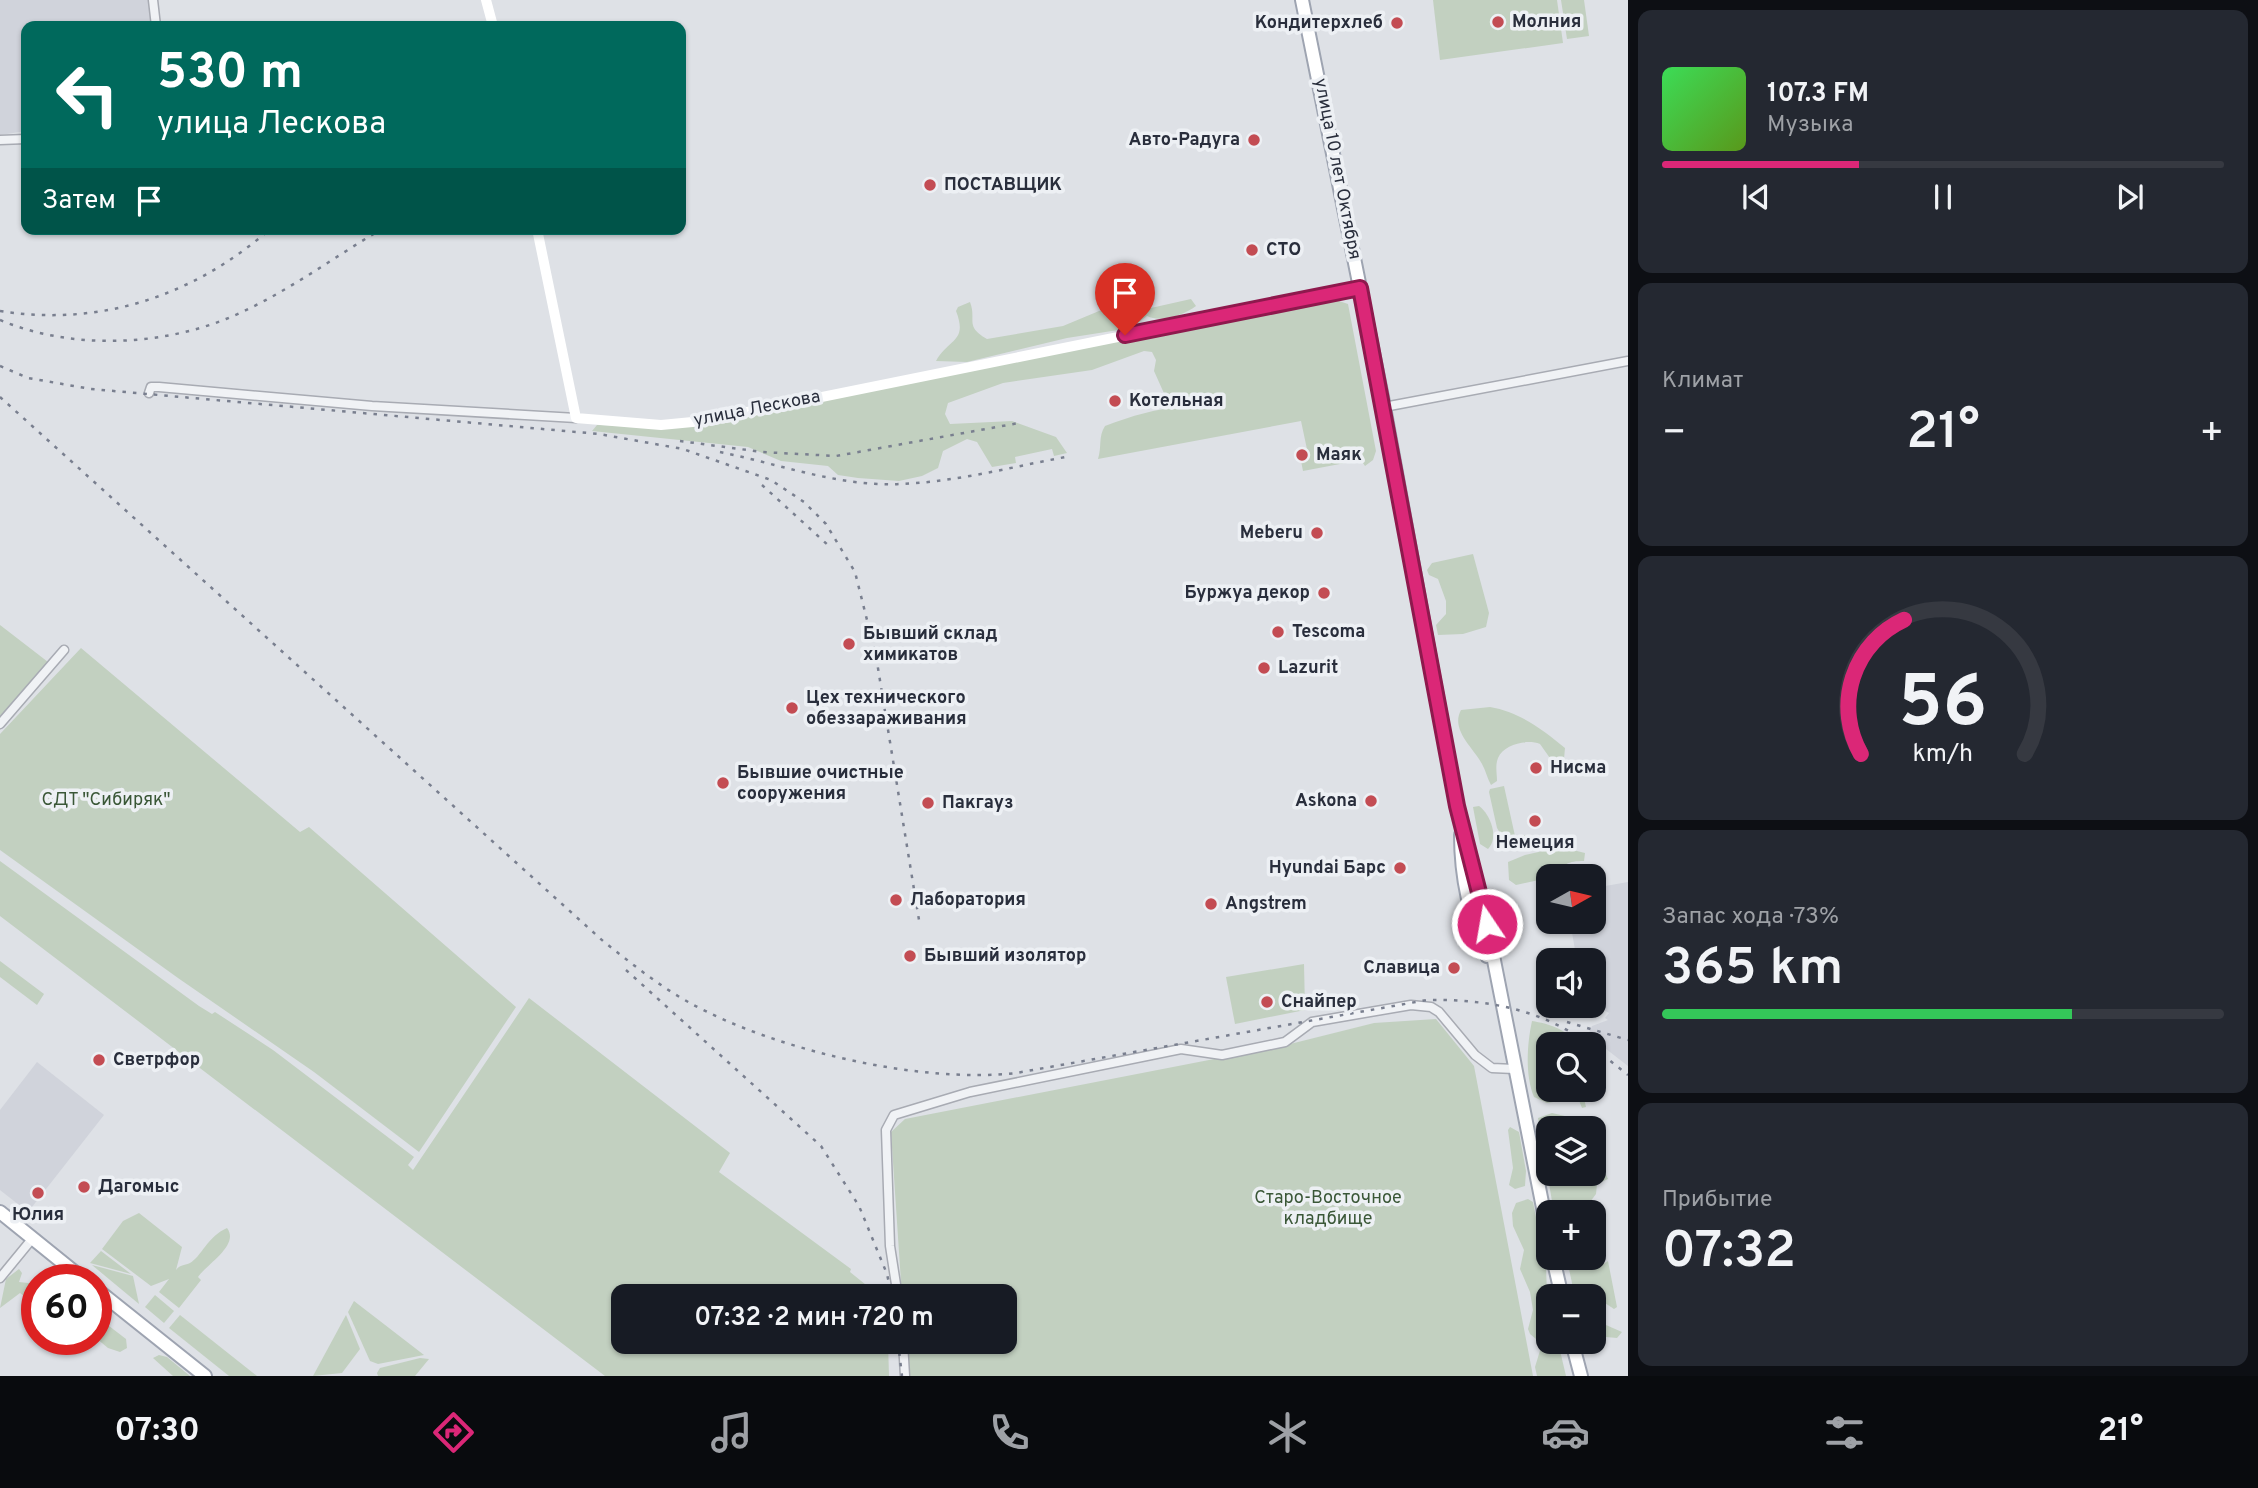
<!DOCTYPE html>
<html lang="ru">
<meta charset="utf-8">
<style>
:root{--surface:#171b24;--page:#242831;--text:#f1f3f6;--muted:#9ea1a6;--line:#363941;--accent:#db2777}
body{margin:0;font-family:Overpass,sans-serif;background:var(--page);color:var(--text);height:100vh;display:flex;flex-direction:column;font-size:26px;white-space:nowrap}
*{box-sizing:border-box;margin:0}
p{font-size:23px;color:var(--muted)}
.icon{flex:none;width:38px;height:38px;fill:none;stroke:currentColor;stroke-width:2;stroke-linecap:round;stroke-linejoin:round}
.map{position:relative;flex:1;overflow:hidden}
.sheet{display:flex;flex-direction:column;gap:10px;padding:10px;background:#0d0f14;width:630px}
.sheet>*{flex:none}
.guide{position:absolute;left:21px;top:21px;width:665px;height:214px;border-radius:14px;box-shadow:0 2px 5px #0004;background:#00695c;color:#fff;overflow:hidden}
.needle{width:46px;rotate:82deg}
.buttons{position:absolute;left:1536px;top:864px;display:grid;gap:14px}
.buttons a{display:grid;place-items:center;width:70px;height:70px;border-radius:14px;background:var(--surface);box-shadow:0 2px 5px #0004;font-size:35px}
.speed{position:absolute;left:21px;top:1264px;display:flex;gap:14px;font-size:35px;font-weight:700;text-align:center}
.speed>*{display:grid;place-content:center;width:91px;height:91px;border-radius:50%;background:var(--surface);box-shadow:0 2px 5px #0004;line-height:1}
.speed .limit{border:10px solid #d22;background:#fff;color:#111}
.pin{position:absolute;display:grid;place-items:center;width:60px;height:60px;color:#fff;margin:-72px -30px;border-radius:50% 50% 50% 0;rotate:-45deg;box-shadow:0 0 7px #0007}
.pin .icon{rotate:45deg}
.me{position:absolute;width:77px;margin:-38px;rotate:348deg;stroke-linejoin:round;filter:drop-shadow(0 0 5px #0008)}
.turn{display:flex;align-items:center;gap:24px;height:147px;padding:0 21px;font-size:32px}
.turn .icon{width:91px;height:91px;stroke-width:2.5}
.turn b{display:block;font-size:49px;line-height:60px}
.then{display:flex;align-items:center;height:66px;padding:0 21px;background:#0003;gap:14px;font-size:26px}
.big{font-size:52px;font-weight:600;line-height:1.1}
.sheet .widget{flex:1;display:flex;flex-direction:column;justify-content:center;gap:10px;min-width:0;padding:0 24px;border-radius:14px;background:var(--page)}
.sheet .dial{align-items:center;gap:0}
.dial svg{height:182px;overflow:visible;fill:none;stroke:var(--line);stroke-width:7;stroke-linecap:round;text-anchor:middle}
.dial text{fill:var(--text);stroke:none}
.song{display:flex;align-items:center;gap:21px}
.cover{width:84px;height:84px;border-radius:10px;background:linear-gradient(135deg,hsl(130 70% 55%),hsl(90 70% 35%))}
.played{height:7px;border-radius:4px;background:linear-gradient(90deg,var(--accent) 35%,var(--line) 35%)}
.keys{display:flex;justify-content:space-around;direction:ltr}
.heat{display:flex;justify-content:space-between;align-items:center;font-size:38px;direction:ltr}
.charge{height:10px;border-radius:5px;background:linear-gradient(90deg,#34c759 73%,var(--line) 0)}
.trip{position:absolute;left:611px;top:1284px;width:406px;height:70px;border-radius:14px;background:var(--surface);box-shadow:0 2px 5px #0004;font-weight:600;line-height:70px;text-align:center}
.menu{display:flex;height:112px;justify-content:space-around;align-items:center;background:#090b0e;color:var(--muted)}
.menu .icon{width:49px;height:49px}
.menu .selected{color:var(--accent)}
.menu b{font-size:32px;color:var(--text)}
main{display:flex;flex:1;min-height:0}
.map>svg:first-child{display:block}
</style>
<main>
<div class="map">
<svg width="1628" height="1376" viewBox="0 0 1628 1376">
<rect width="100%" height="100%" fill="#dee1e6"/>
<g fill="#d0d3db">
<polygon points="0,0 149,0 152,26 26,26 26,131 0,135"/>
<polygon points="1628,882 1628,1066 1588,1035 1592,1026 1608,1020 1605,1018 1609,1013 1594,1004 1594,961 1577,961 1571,927 1572,922 1594,922 1594,888"/>
<polygon points="37,1062 104,1115 28,1212 0,1190 0,1110"/>
</g>
<g fill="#c2d0c0">
<polygon points="1433,0 1557,0 1563,43 1440,60"/>
<polygon points="1561,0 1584,0 1589,36 1567,39"/>
<path d="M1330 298 1348 304 1376 451 1373 460 1365 466 1361 460 1303 471 1300 456 1308 454 1301 421 1098 459C1102 447 1098 437 1105 426 1132 416 1156 408 1185 407L1187 401 1167 400 1154 371 1156 360 1152 352 1144 351 1092 370 1003 383 948 403 945 414 950 424 1012 421 1056 437 1067 453 1054 456 1052 449 1015 457 1016 463 992 467 977 442 967 439 943 451 938 468 922 476 899 481 858 478 838 475 828 466 781 461 748 447 592 431 597 425 669 427Z"/>
<path d="M1191 299 1196 306C1184 315 1161 323 1147 316L1131 328 1067 338 967 362 936 361C949 338 968 342 956 311L958 307 970 302C977 320 964 326 987 339L1063 326 1099 311 1117 309 1133 312Z"/>
<polygon points="1473,554 1489,613 1486,627 1463,634 1438,635 1436,625 1446,614 1446,601 1438,579 1429,575 1427,570 1432,563"/>
<polygon points="0,625 48,662 0,718"/>
<polygon points="81,648 300,832 309,827 516,1007 419,1152 314,1072 178,978 0,850 0,734"/>
<path d="M1490 707C1519 712 1542 729 1565 748L1564 759 1552 761 1540 744C1527 739 1504 744 1498 758 1495 765 1497 774 1497 781L1491 785C1487 778 1486 771 1482 764 1474 748 1450 730 1461 710Z"/>
<polygon points="1504,786 1515,836 1525,835 1525,841 1506,843 1497,828 1489,792 1490,789"/>
<path d="M1479 806C1491 815 1499 838 1488 849L1480 844 1473 807Z"/>
<path d="M1561 847 1585 853 1584 861C1568 861 1563 864 1553 877L1516 885 1509 880 1508 862 1525 855Z"/>
<polygon points="0,861 199,1006 212,1014 215,1012 273,1050 414,1157 408,1165 413,1170 529,998 730,1153 719,1172 851,1269 850,1272 881,1297 623,1297 623,1342 888,1342 889,1376 605,1376 0,916"/>
<polygon points="0,961 44,994 37,1005 0,977"/>
<polygon points="1304,964 1305,1010 1235,1024 1226,977"/>
<polygon points="1436,1019 1474,1066 1533,1376 907,1376 905,1342 1004,1342 1004,1297 902,1297 891,1132 905,1119 1286,1045 1374,1023"/>
<path d="M1532 1021C1549 1024 1565 1028 1577 1044L1549 1045V1090H1582L1586 1107 1582 1108 1578 1098 1547 1103 1534 1097C1525 1075 1527 1044 1532 1021Z"/>
<path d="M1552 1113 1569 1117 1574 1127 1549 1129V1174H1594L1596 1134 1597 1156 1608 1179 1597 1184 1596 1194 1590 1202V1209C1601 1217 1602 1229 1599 1242L1594 1244V1213H1554L1538 1118Z"/>
<polygon points="1510,1127 1519,1132 1526,1171 1525,1186 1515,1189 1509,1185 1513,1168 1508,1130"/>
<polygon points="1528,1199 1533,1202 1546,1268 1549,1342 1558,1342 1566,1376 1537,1376 1535,1367 1542,1344 1530,1334 1528,1329 1533,1310 1530,1292 1520,1269 1524,1250 1513,1226 1512,1213 1516,1203"/>
<path d="M139 1213 182 1247 176 1270C181 1264 183 1266 190 1263 201 1257 208 1236 227 1228 240 1245 207 1264 198 1277L201 1280 179 1308 159 1292 169 1279 151 1286 102 1249 123 1221Z"/>
<polygon points="101,1251 131,1274 90,1263"/>
<polygon points="1581,1260 1590,1260 1596,1269 1608,1261 1617,1307 1614,1309 1605,1303 1606,1325 1622,1332 1617,1338 1606,1337 1604,1348 1589,1347 1587,1342 1594,1342 1594,1297 1575,1297 1569,1269 1569,1265"/>
<polygon points="92,1265 133,1276 139,1304"/>
<polygon points="19,1269 22,1273 19,1282 37,1284 37,1306 20,1293 0,1308 6,1279"/>
<polygon points="155,1295 174,1311 164,1323 145,1307"/>
<polygon points="354,1301 424,1355 378,1364 370,1361 348,1312"/>
<polygon points="180,1315 257,1376 229,1376 169,1328"/>
<polygon points="346,1315 360,1349 342,1373 313,1376"/>
<polygon points="96,1316 126,1339 127,1348 120,1352 108,1348 96,1338"/>
<polygon points="159,1355 167,1357 190,1376 173,1376 153,1358"/>
<polygon points="420,1358 429,1359 415,1376 378,1376 377,1373 380,1368"/>
</g>
<g fill="none" stroke-linecap="round" stroke-linejoin="round">
<g stroke="#a8abb3" stroke-width="11">
<g id="minor">
<polyline points="153,0 156,26"/>
<polyline points="0,140 26,139"/>
<polyline points="149,393 151,387 159,387 372,406 576,418"/>
<polyline points="1384,407 1628,361"/>
<polyline points="0,724 64,650"/>
<polyline points="0,1278 32,1239"/>
<polyline points="898,1297 890,1246 886,1130 894,1115 970,1092 1181,1049 1222,1055 1285,1042 1312,1022 1411,1005 1431,1007 1439,1012 1475,1055 1492,1068 1514,1069"/>
<polyline points="903,1342 905,1376"/>
</g>
</g>
<g stroke="#9ea4b1" stroke-width="16">
<g id="primary">
<polyline points="1302,0 1384,407 1457,806 1484,910 1549,1238"/>
<path d="M1461 835C1461 879 1470 916 1487 956"/>
<polyline points="0,1212 83,1279"/>
<polyline points="1553,1258 1562,1297"/>
<polyline points="96,1289 205,1376"/>
<polyline points="1572,1342 1581,1376"/>
</g>
</g>
<use href="#minor" stroke="#f0f2f5" stroke-width="8"/>
<g stroke="#fff" stroke-width="10">
<polyline points="486,0 493,26"/>
<polyline points="537,229 576,418 661,425 703,421 1360,288"/>
</g>
<use href="#primary" stroke="#fff" stroke-width="12"/>
<g stroke="#797f8f" stroke-width="2.5" stroke-dasharray="3.5 7" stroke-linecap="butt">
<path d="M0 311C100 327 194 296 270 229"/>
<path d="M0 320C69 349 156 347 226 319 278 298 327 262 375 233"/>
<polyline points="0,366 28,378 91,389 599,434 683,449 771,480 804,502 826,524 855,572 876,656 919,920"/>
<path d="M0 397 603 941C631 963 659 986 690 1003 775 1050 920 1084 1016 1073L1427 1000C1486 999 1542 1009 1590 1045"/>
<polyline points="680,441 762,452 836,456 1019,423"/>
<path d="M720 452C779 464 840 487 900 484 957 482 1015 466 1071 456"/>
<polyline points="762,485 829,546"/>
<polyline points="626,970 821,1146 859,1206 887,1274 892,1297"/>
<polyline points="1567,1022 1628,1040"/>
<polyline points="1594,1048 1628,1075"/>
<polyline points="898,1342 902,1376"/>
</g>
</g>
<g fill="none" stroke-linecap="round" stroke-linejoin="round">
<g stroke="#8e194d" stroke-width="18">
<polyline id="route" points="1125,335 1360,288 1457,806 1487,924"/>
</g>
<use href="#route" stroke="#db2777" stroke-width="12"/>
</g>
<g fill="#c34c53" stroke="#edf0f4" stroke-width="2.5">
<circle cx="1498" cy="22" r="7"/>
<circle cx="1397" cy="23" r="7"/>
<circle cx="1254" cy="140" r="7"/>
<circle cx="930" cy="185" r="7"/>
<circle cx="1252" cy="250" r="7"/>
<circle cx="1115" cy="401" r="7"/>
<circle cx="1302" cy="455" r="7"/>
<circle cx="1317" cy="533" r="7"/>
<circle cx="1324" cy="593" r="7"/>
<circle cx="1278" cy="632" r="7"/>
<circle cx="849" cy="644" r="7"/>
<circle cx="1264" cy="668" r="7"/>
<circle cx="792" cy="708" r="7"/>
<circle cx="1536" cy="768" r="7"/>
<circle cx="723" cy="783" r="7"/>
<circle cx="1371" cy="801" r="7"/>
<circle cx="928" cy="803" r="7"/>
<circle cx="1535" cy="821" r="7"/>
<circle cx="1400" cy="868" r="7"/>
<circle cx="896" cy="900" r="7"/>
<circle cx="1211" cy="904" r="7"/>
<circle cx="910" cy="956" r="7"/>
<circle cx="1454" cy="968" r="7"/>
<circle cx="1267" cy="1002" r="7"/>
<circle cx="99" cy="1060" r="7"/>
<circle cx="84" cy="1187" r="7"/>
<circle cx="38" cy="1193" r="7"/>
</g>
<g text-anchor="middle" dominant-baseline="central" stroke-width="7" stroke-linejoin="round" paint-order="stroke">
<g font-size="18" font-weight="bold" fill="#292e3c" stroke="#edf0f4" text-anchor="start">
<text x="1512" y="22">Молния</text>
<text x="1383" y="23" text-anchor="end">Кондитерхлеб</text>
<text x="1240" y="140" text-anchor="end">Авто-Радуга</text>
<text x="944" y="185">ПОСТАВЩИК</text>
<text x="1266" y="250">СТО</text>
<text x="1129" y="401">Котельная</text>
<text x="1316" y="455">Маяк</text>
<text x="1303" y="533" text-anchor="end">Meberu</text>
<text x="1310" y="593" text-anchor="end">Буржуа декор</text>
<text x="1292" y="632">Tescoma</text>
<text x="863" y="634">Бывший склад<tspan x="863" dy="21">химикатов</tspan></text>
<text x="1278" y="668">Lazurit</text>
<text x="806" y="698">Цех технического<tspan x="806" dy="21">обеззараживания</tspan></text>
<text x="1550" y="768">Нисма</text>
<text x="737" y="773">Бывшие очистные<tspan x="737" dy="21">сооружения</tspan></text>
<text x="1357" y="801" text-anchor="end">Askona</text>
<text x="942" y="803">Пакгауз</text>
<text x="1535" y="843" text-anchor="middle">Немеция</text>
<text x="1386" y="868" text-anchor="end">Hyundai Барс</text>
<text x="910" y="900">Лаборатория</text>
<text x="1225" y="904">Angstrem</text>
<text x="924" y="956">Бывший изолятор</text>
<text x="1440" y="968" text-anchor="end">Славица</text>
<text x="1281" y="1002">Снайпер</text>
<text x="113" y="1060">Светрфор</text>
<text x="98" y="1187">Дагомыс</text>
<text x="38" y="1215" text-anchor="middle">Юлия</text>
</g>
<g font-size="18" fill="#292e3c" stroke="#edf0f4">
<text transform="translate(1337 169) rotate(79)">улица 10 лет Октября</text>
<text transform="translate(757 409) rotate(-11)">улица Лескова</text>
</g>
<g font-size="18" fill="#3a5737" stroke="#edf0f4">
<text x="106" y="800">СДТ "Сибиряк"</text>
<text x="1328" y="1198">Старо-Восточное<tspan x="1328" dy="21">кладбище</tspan></text>
</g>
</g>
</svg>
<div class="buttons">
<a><svg class="needle" viewBox="-14 -14 28 28"><path d="M0-13l5 13h-10z" fill="#e53935"/><path d="M0 13l5-13h-10z" fill="#9ea1a6"/></svg></a>
<a><svg class="icon" aria-label="sound" viewBox="0 0 24 24"><path d="M4 9h4l5-4v14l-5-4H4zM17 9q2 3 0 6"/></svg></a>
<a><svg class="icon" aria-label="search" viewBox="0 0 24 24"><circle cx="10" cy="10" r="6"/><path d="M15 15l6 6"/></svg></a>
<a><svg class="icon" aria-label="layers" viewBox="0 0 24 24"><path d="M12 4l9 5-9 5-9-5zM3 14l9 5 9-5"/></svg></a>
<a>+</a>
<a>−</a>
</div>
<div class="speed"><div class="limit">60</div></div>
<div class="pin" style="left:1125px;top:335px;background:#d93025"><svg class="icon" aria-label="arrive" viewBox="0 0 24 24"><path d="M6 21V4h12l-3 4 3 4H6"/></svg></div>
<svg class="me" style="left:1487px;top:924px" viewBox="-20 -20 40 40"><circle r="17" fill="#db2777" stroke="#fff" stroke-width="3"/><path d="M0-11L8 9 0 5-8 9z" fill="#fff"/></svg>
<div class="trip">07:32 · 2 мин · 720 m</div>
<div class="guide">
<div class="turn"><svg class="icon" aria-label="left" viewBox="0 0 24 24"><path d="M17 20v-9H6M10 6l-5 5 5 5"/></svg><div><b>530 m</b>улица Лескова</div></div>
<div class="then">Затем<svg class="icon" aria-label="arrive" viewBox="0 0 24 24"><path d="M6 21V4h12l-3 4 3 4H6"/></svg></div>
</div>
</div>
<section class="sheet">
<div class="widget">
<div class="song"><i class="cover"></i><div><b>107.3 FM</b><p>Музыка</p></div></div>
<div class="played"></div>
<div class="keys"><svg class="icon" aria-label="previous" viewBox="0 0 24 24"><path d="M18 5L8 12l10 7zM5 5v14"/></svg><svg class="icon" aria-label="pause" viewBox="0 0 24 24"><path d="M8 5v14M16 5v14"/></svg><svg class="icon" aria-label="next" viewBox="0 0 24 24"><path d="M6 5l10 7-10 7zM19 5v14"/></svg></div>
</div>
<div class="widget"><p>Климат</p>
<div class="heat"><a>−</a><b class="big">21°</b><a>+</a></div>
</div>
<div class="widget dial"><svg viewBox="0 0 100 80">
<path d="M14 69A42 42 0 1 1 86 69"/>
<path d="M14 69A42 42 0 0 1 33 10" stroke="#db2777"/>
<text x="50" y="56" font-size="32" font-weight="700">56</text>
<text x="50" y="72" font-size="11">km/h</text>
</svg></div>
<div class="widget"><p>Запас хода · 73%</p><b class="big">365 km</b><div class="charge"></div></div>
<div class="widget"><p>Прибытие</p><b class="big">07:32</b></div>
</section>
</main>
<nav class="menu">
<b>07:30</b>
<svg class="icon selected" aria-label="directions" viewBox="0 0 24 24"><path d="M12 3l9 9-9 9-9-9zM9 14v-3h6M13 9l2 2-2 2"/></svg>
<svg class="icon" aria-label="music" viewBox="0 0 24 24"><path d="M9 18V5l10-2v13"/><circle cx="6" cy="18" r="3"/><circle cx="16" cy="16" r="3"/></svg>
<svg class="icon" aria-label="phone" viewBox="0 0 24 24"><path d="M5 4h4l2 5-3 2q2 4 5 5l2-3 5 2v4C11 20 4 13 5 4z"/></svg>
<svg class="icon" aria-label="climate" viewBox="0 0 24 24"><path d="M12 3v18M4 7l16 10M4 17L20 7"/></svg>
<svg class="icon" aria-label="car" viewBox="0 0 24 24"><path d="M5 17H2v-5l4-1 3-4h7l3 4 3 1v5h-3M9 17h6M6 11h13"/><circle cx="7" cy="17" r="2"/><circle cx="17" cy="17" r="2"/></svg>
<svg class="icon" aria-label="filters" viewBox="0 0 24 24"><path d="M4 7h16M4 17h16"/><circle cx="9" cy="7" r="2"/><circle cx="15" cy="17" r="2"/></svg>
<b>21°</b>
</nav>
